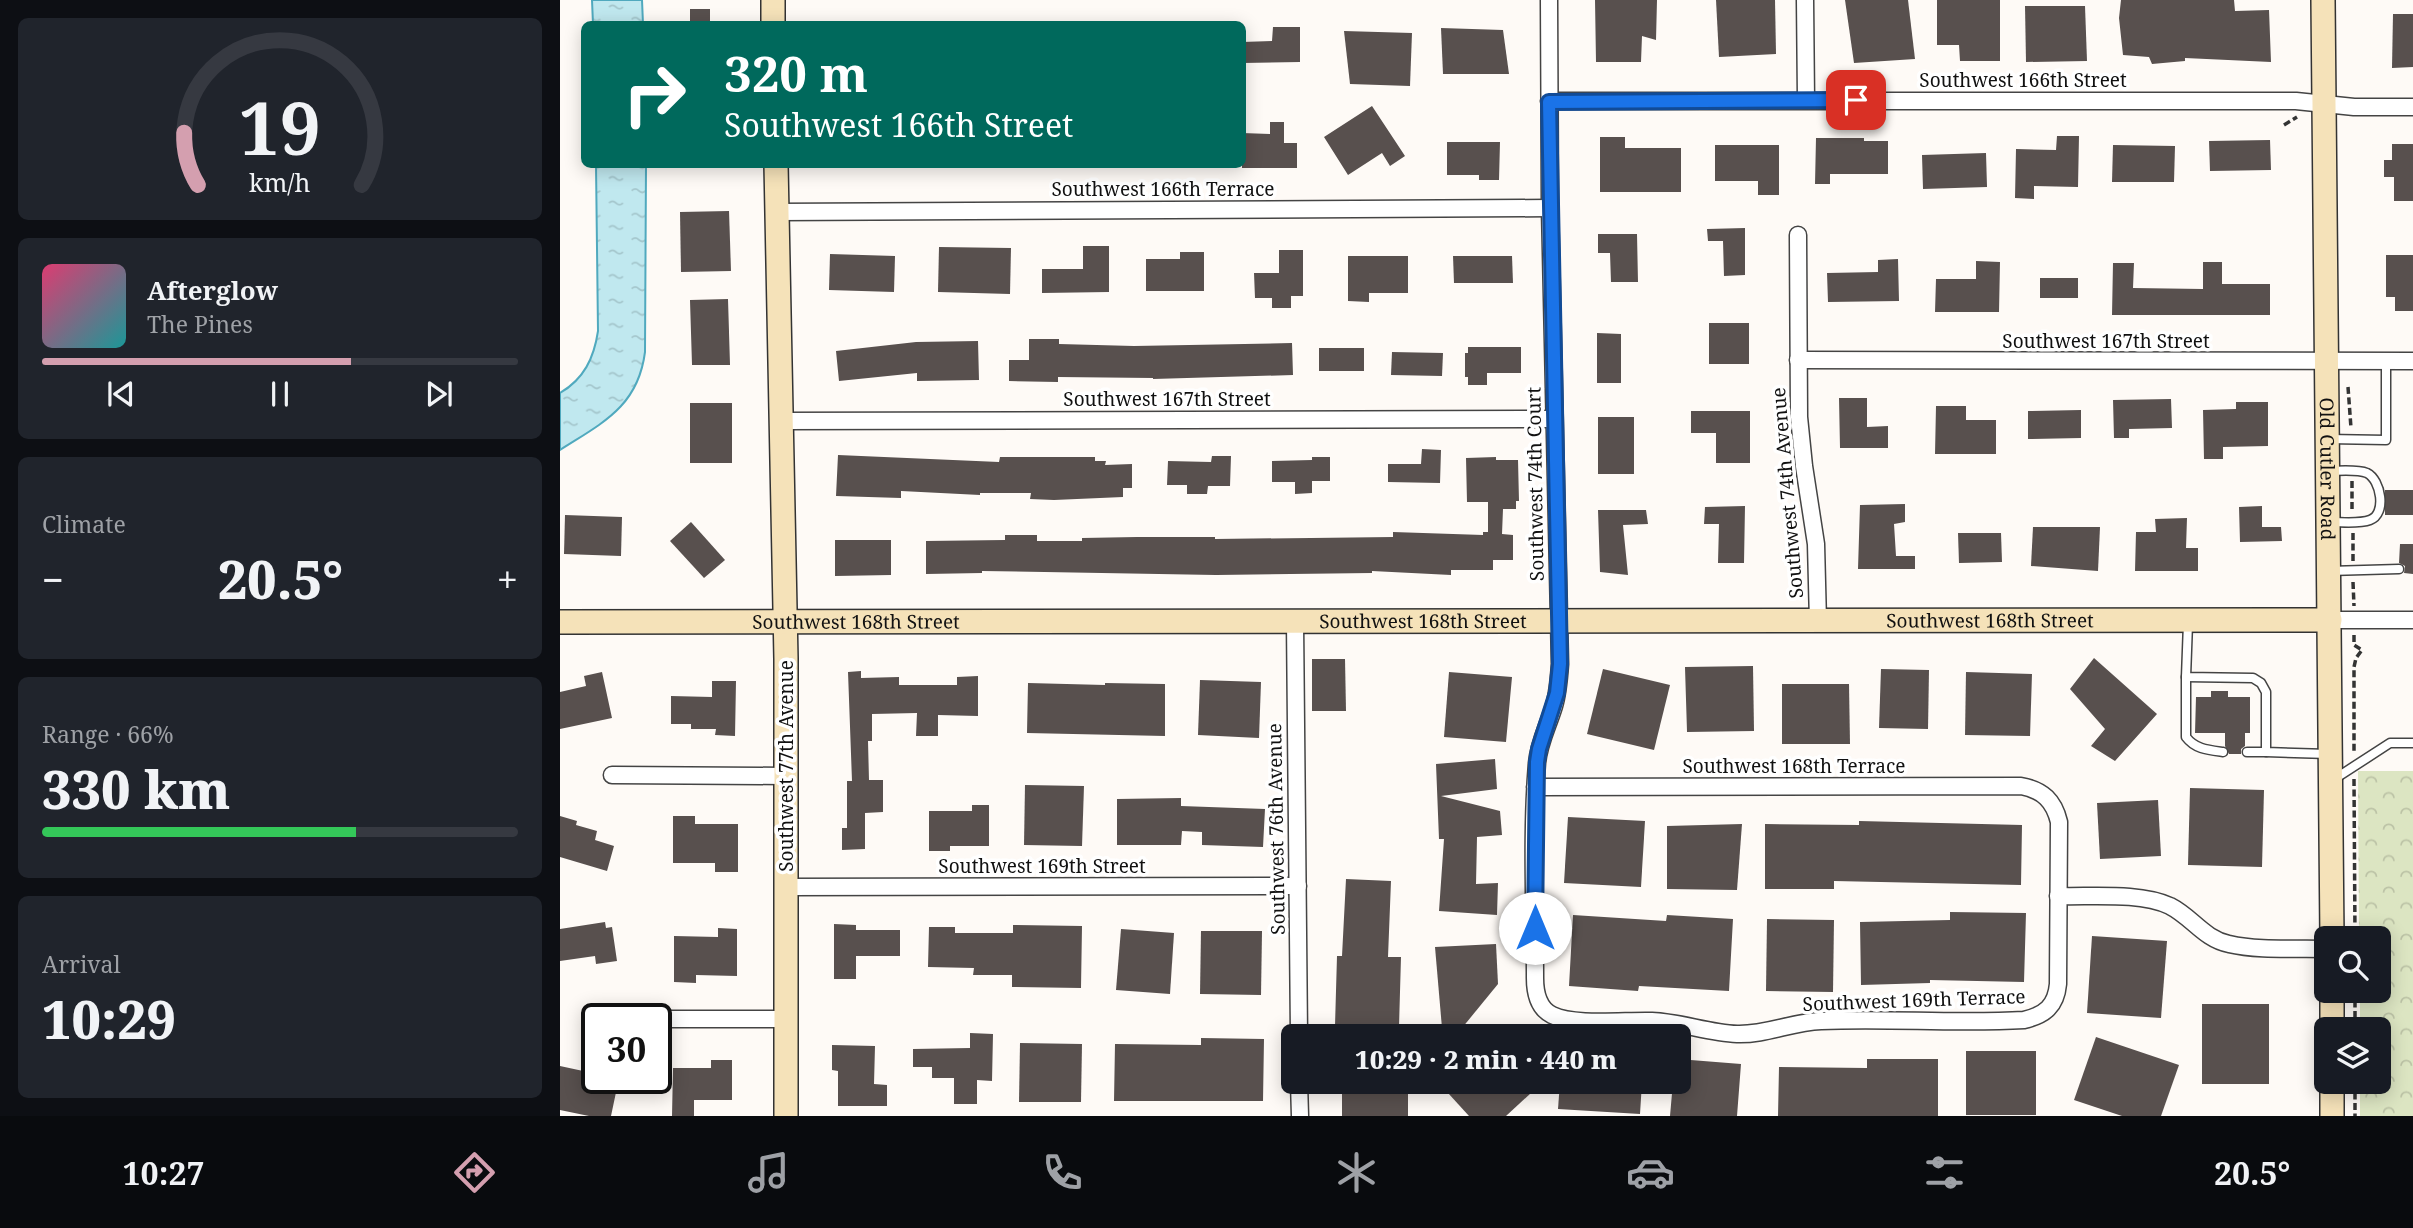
<!DOCTYPE html>
<meta charset="utf-8">
<style>
:root{--surface:#171b24;--page:#20242c;--text:#f1f3f6;--muted:#9ea1a6;--line:#363941;--accent:#d49faf}
body{margin:0;font-family:"Noto Serif",serif;background:var(--page);color:var(--text);height:100vh;display:flex;flex-direction:column;font-size:26px;white-space:nowrap}
*{box-sizing:border-box;margin:0}
p{font-size:23px;color:var(--muted)}
.icon{flex:none;width:38px;height:38px;fill:none;stroke:currentColor;stroke-width:2;stroke-linecap:round;stroke-linejoin:round}
.map{position:relative;flex:1;overflow:hidden}
.side{display:flex;flex-direction:column;gap:18px;padding:18px;background:#0d0f14;width:560px}
.side>*{flex:none}
.banner{position:absolute;left:21px;top:21px;width:665px;height:147px;border-radius:10px;box-shadow:0 4px 18px #0003;background:#00695c;color:#fff;overflow:hidden}
.tools{position:absolute;left:1754px;top:926px;display:grid;gap:14px}
.tools a{display:grid;place-items:center;width:77px;height:77px;border-radius:10px;background:var(--surface);box-shadow:0 4px 18px #0003;font-size:35px}
.speed{position:absolute;left:21px;top:1003px;display:flex;gap:14px;font-size:35px;font-weight:700;text-align:center}
.speed>*{display:grid;place-content:center;width:91px;height:91px;border-radius:50%;background:var(--surface);box-shadow:0 4px 18px #0003;line-height:1}
.speed .limit{border:4px solid #111;border-radius:10px;background:#fff;color:#111}
.pin{position:absolute;display:grid;place-items:center;width:60px;height:60px;color:#fff;margin:-30px;border-radius:14px;box-shadow:0 4px 10px #0006}
.me{position:absolute;width:77px;margin:-38px;rotate:0deg;stroke-linejoin:round;filter:drop-shadow(0 0 5px #0008)}
.turn{display:flex;align-items:center;gap:24px;height:147px;padding:0 28px;font-size:32px}
.turn .icon{width:91px;height:91px;stroke-width:2.5}
.turn b{display:block;font-size:49px;line-height:60px}
.big{font-size:52px;font-weight:800;line-height:1.1}
.side .widget{flex:1;display:flex;flex-direction:column;justify-content:center;gap:10px;min-width:0;padding:0 24px;border-radius:10px;background:var(--page)}
.side .dial{align-items:center;gap:0}
.dial svg{height:182px;overflow:visible;fill:none;stroke:var(--line);stroke-width:7;stroke-linecap:round;text-anchor:middle}
.dial text{fill:var(--text);stroke:none}
.song{display:flex;align-items:center;gap:21px}
.cover{width:84px;height:84px;border-radius:10px;background:linear-gradient(135deg,hsl(340 70% 55%),hsl(180 70% 35%))}
.played{height:7px;border-radius:4px;background:linear-gradient(90deg,var(--accent) 65%,var(--line) 65%)}
.keys{display:flex;justify-content:space-around;direction:ltr}
.heat{display:flex;justify-content:space-between;align-items:center;font-size:38px;direction:ltr}
.charge{height:10px;border-radius:5px;background:linear-gradient(90deg,#34c759 66%,var(--line) 0)}
.trip{position:absolute;left:721px;top:1024px;width:410px;height:70px;border-radius:10px;background:var(--surface);box-shadow:0 4px 18px #0003;font-weight:800;line-height:70px;text-align:center}
.tab-bar{display:flex;height:112px;justify-content:space-around;align-items:center;background:#090b0e;color:var(--muted)}
.tab-bar .icon{width:49px;height:49px}
.tab-bar .selected{color:var(--accent)}
.tab-bar b{font-size:32px;color:var(--text)}
main{display:flex;flex:1;min-height:0}
.map>svg:first-child{display:block}
</style>
<main>
<section class="side">
<div class="widget dial"><svg viewBox="0 0 100 80">
<path d="M14 69A42 42 0 1 1 86 69"/>
<path d="M14 69A42 42 0 0 1 8 46" stroke="#d49faf"/>
<text x="50" y="56" font-size="32" font-weight="700">19</text>
<text x="50" y="72" font-size="11">km/h</text>
</svg></div>
<div class="widget">
<div class="song"><i class="cover"></i><div><b>Afterglow</b><p>The Pines</p></div></div>
<div class="played"></div>
<div class="keys"><svg class="icon" aria-label="previous" viewBox="0 0 24 24"><path d="M18 5L8 12l10 7zM5 5v14"/></svg><svg class="icon" aria-label="pause" viewBox="0 0 24 24"><path d="M8 5v14M16 5v14"/></svg><svg class="icon" aria-label="next" viewBox="0 0 24 24"><path d="M6 5l10 7-10 7zM19 5v14"/></svg></div>
</div>
<div class="widget"><p>Climate</p>
<div class="heat"><a>−</a><b class="big">20.5°</b><a>+</a></div>
</div>
<div class="widget"><p>Range · 66%</p><b class="big">330 km</b><div class="charge"></div></div>
<div class="widget"><p>Arrival</p><b class="big">10:29</b></div>
</section>
<div class="map">
<svg width="1853" height="1116" viewBox="0 0 1853 1116">
<defs>
<pattern id="park-crowns" width="20" height="18" patternUnits="userSpaceOnUse" patternTransform="scale(1.75)"><rect width="20" height="18" fill="#dce5c2"/><path d="M2 6a3 3 0 1 1 6 0M12 15a3 3 0 1 1 6 0" fill="none" stroke="#bcc3a6"/></pattern>
<pattern id="water-ripples" width="26" height="14" patternUnits="userSpaceOnUse" patternTransform="scale(1.75)"><rect width="26" height="14" fill="#c0e8ef"/><path d="M2 4q2-2 4 0t4 0M15 11q2-2 4 0t4 0" fill="none" stroke="#a4c6cc"/></pattern>
</defs>
<rect width="100%" height="100%" fill="#fefaf6"/>
<polygon fill="url(#park-crowns)" points="1798,771 1853,771 1853,1116 1800,1116 1800,1082 1818,1082 1818,1029 1800,1029 1800,991 1818,990 1818,938 1799,938"/>
<g fill="url(#water-ripples)" stroke="#50a9be" stroke-width="2">
<polygon points="32,0 82,0 83,24 33,24"/>
<path d="M36 165H86L85 352C78 407 42 423 0 450V393C24 379 34 358 38 331Z"/>
</g>
<g fill="#58504e">
<polygon points="1035,0 1097,0 1096,40 1082,36 1081,62 1036,62"/>
<polygon points="1156,0 1215,0 1216,54 1159,57"/>
<polygon points="1285,0 1348,0 1355,59 1294,63"/>
<polygon points="1377,0 1440,0 1440,61 1400,61 1399,45 1377,45"/>
<polygon points="1561,0 1674,0 1675,11 1709,10 1711,62 1625,58 1625,61 1592,64 1589,57 1563,55 1559,18"/>
<polygon points="1465,6 1525,6 1527,61 1466,62"/>
<rect x="130" y="9" width="20" height="15"/>
<polygon points="1833,14 1853,14 1853,67 1832,68"/>
<polygon points="713,27 740,27 740,62 682,63 682,42 712,41"/>
<polygon points="881,28 943,30 949,74 883,74"/>
<polygon points="784,31 852,33 850,86 790,84"/>
<polygon points="812,106 845,156 830,166 822,153 788,175 764,137"/>
<polygon points="710,122 724,122 724,143 737,143 737,168 682,168 682,133 710,134"/>
<polygon points="1497,136 1519,136 1518,187 1474,186 1474,199 1455,198 1456,149 1496,150"/>
<polygon points="1040,137 1065,137 1065,148 1121,148 1121,192 1040,192"/>
<polygon points="1256,138 1304,138 1304,141 1328,141 1328,174 1270,174 1270,184 1255,184"/>
<polygon points="1710,140 1711,170 1650,171 1649,141"/>
<polygon points="887,142 940,142 939,180 919,180 919,175 887,175"/>
<polygon points="1832,144 1853,144 1853,201 1834,201 1834,177 1824,177 1824,160 1832,160"/>
<polygon points="1155,145 1219,145 1219,195 1198,195 1198,181 1155,181"/>
<polygon points="1553,145 1615,146 1614,182 1552,182"/>
<polygon points="1426,153 1427,187 1363,189 1362,155"/>
<polygon points="169,211 171,271 121,272 120,212"/>
<polygon points="1185,228 1185,275 1164,276 1163,241 1148,241 1147,229"/>
<polygon points="1038,234 1077,234 1078,282 1051,282 1050,253 1038,253"/>
<polygon points="523,246 549,246 549,292 482,293 482,269 523,269"/>
<polygon points="379,247 451,248 450,294 378,292"/>
<polygon points="719,250 743,250 743,296 731,296 731,308 712,308 712,298 695,298 694,273 719,273"/>
<polygon points="620,252 644,252 644,291 586,291 586,259 620,259"/>
<polygon points="270,254 335,256 334,292 269,290"/>
<polygon points="1826,255 1853,255 1853,311 1835,311 1835,297 1826,297"/>
<polygon points="788,256 848,256 848,293 809,293 809,302 788,301"/>
<polygon points="893,256 952,256 953,283 894,283"/>
<polygon points="1338,259 1339,301 1268,302 1267,273 1318,272 1318,260"/>
<polygon points="1416,261 1440,262 1439,312 1375,312 1376,279 1416,279"/>
<polygon points="1643,262 1662,262 1662,284 1710,284 1710,315 1552,315 1553,263 1574,263 1573,288 1643,289"/>
<rect x="1480" y="278" width="38" height="20"/>
<polygon points="168,299 170,365 132,365 130,300"/>
<rect x="1149" y="323" width="40" height="41"/>
<polygon points="1037,333 1061,334 1061,383 1037,383"/>
<polygon points="469,339 499,339 499,344 574,346 732,343 733,375 593,379 593,378 498,377 498,382 449,381 449,360 469,360"/>
<polygon points="418,341 419,380 357,381 357,373 279,381 276,351 356,342"/>
<polygon points="908,347 961,347 961,373 927,373 927,385 908,385 908,377 905,377 905,353 908,353"/>
<rect x="759" y="348" width="45" height="23"/>
<polygon points="832,352 883,353 882,376 831,375"/>
<polygon points="1279,398 1307,398 1307,427 1328,426 1328,448 1280,448"/>
<polygon points="1611,399 1612,428 1569,429 1569,438 1554,438 1553,400"/>
<polygon points="1676,402 1708,402 1708,446 1663,447 1663,459 1644,459 1643,410 1676,409"/>
<rect x="130" y="403" width="42" height="60"/>
<polygon points="1376,406 1406,406 1406,420 1436,420 1436,454 1375,454"/>
<polygon points="1521,410 1521,438 1468,439 1468,411"/>
<polygon points="1131,411 1190,411 1190,463 1156,463 1156,433 1131,433"/>
<rect x="1038" y="417" width="36" height="57"/>
<polygon points="862,449 881,450 880,483 828,482 828,464 861,464"/>
<polygon points="278,455 439,462 440,457 535,457 535,461 546,461 545,465 572,464 572,488 563,488 563,497 494,500 470,499 471,493 420,493 420,495 341,491 341,498 276,496"/>
<polygon points="652,456 671,456 670,486 648,486 647,494 627,494 627,485 607,485 608,461 651,462"/>
<polygon points="752,457 770,457 770,481 752,481 752,493 735,494 735,482 712,482 712,461 752,460"/>
<polygon points="936,457 936,460 958,460 959,501 956,501 956,509 943,509 942,534 953,535 953,560 933,560 933,570 891,570 891,575 812,571 812,573 656,575 422,571 422,573 366,574 366,541 445,540 445,535 477,535 477,541 522,541 522,538 577,537 655,537 655,539 833,537 833,532 923,535 923,532 928,532 928,502 907,502 906,458"/>
<rect x="1825" y="490" width="28" height="25"/>
<polygon points="1345,504 1345,522 1334,524 1336,556 1355,556 1355,569 1298,569 1300,505"/>
<polygon points="1185,506 1184,563 1158,563 1159,524 1144,524 1145,507"/>
<polygon points="1702,506 1702,527 1721,527 1722,541 1680,542 1679,507"/>
<polygon points="1038,510 1086,510 1088,524 1063,525 1068,575 1040,572"/>
<polygon points="5,515 62,517 61,556 4,554"/>
<polygon points="1627,518 1626,548 1638,548 1638,571 1575,571 1576,532 1596,532 1595,519"/>
<polygon points="131,522 165,560 144,578 110,541"/>
<polygon points="1473,527 1540,527 1538,571 1471,566"/>
<polygon points="1398,533 1441,533 1442,562 1399,563"/>
<polygon points="275,540 331,540 331,575 275,576"/>
<polygon points="1840,544 1853,544 1853,574 1844,573 1845,566 1839,563"/>
<polygon points="1534,658 1597,714 1555,761 1531,746 1545,729 1510,689"/>
<polygon points="752,659 785,659 786,711 752,711"/>
<polygon points="1193,666 1194,731 1127,732 1125,667"/>
<polygon points="1043,669 1110,685 1094,750 1027,734"/>
<polygon points="1321,669 1369,670 1368,729 1319,728"/>
<polygon points="301,671 301,678 339,677 339,685 397,685 397,677 418,676 418,716 378,715 378,736 356,736 357,713 312,714 312,741 308,741 309,780 323,780 323,812 305,813 305,849 282,850 282,828 287,828 287,781 292,781 288,672"/>
<polygon points="42,672 52,718 0,729 0,692 26,686 24,676"/>
<polygon points="889,672 952,677 946,742 884,737"/>
<polygon points="1406,672 1472,674 1470,736 1405,735"/>
<polygon points="640,680 701,682 699,738 638,735"/>
<polygon points="152,681 176,681 175,736 155,735 156,729 131,729 131,724 111,724 111,696 152,697"/>
<polygon points="468,683 545,685 545,683 605,684 605,736 467,733"/>
<polygon points="1222,684 1289,684 1290,744 1222,744"/>
<polygon points="1651,691 1668,691 1668,697 1690,697 1690,733 1685,733 1685,746 1681,749 1681,754 1669,754 1665,746 1665,733 1635,733 1636,697 1651,697"/>
<polygon points="935,759 937,789 881,796 940,811 942,835 917,837 916,884 938,883 937,915 879,911 884,839 879,839 876,764"/>
<polygon points="465,785 524,786 522,846 464,845"/>
<polygon points="1630,788 1704,790 1702,867 1628,865"/>
<polygon points="621,798 621,806 705,809 703,847 642,845 642,832 622,831 621,845 557,845 557,799"/>
<polygon points="1598,800 1601,856 1540,859 1537,803"/>
<polygon points="412,805 429,805 429,846 390,846 390,851 369,851 369,811 412,811"/>
<polygon points="0,816 17,821 16,825 37,831 35,840 54,846 47,871 0,857"/>
<polygon points="113,816 135,816 135,824 178,824 178,872 155,872 155,863 113,863"/>
<polygon points="1008,817 1085,821 1081,887 1004,883"/>
<polygon points="1299,821 1462,825 1461,885 1274,881 1274,889 1205,889 1205,824 1299,825"/>
<polygon points="1182,824 1177,890 1107,889 1107,826"/>
<polygon points="786,879 831,881 828,957 841,957 839,1027 775,1026 777,956 782,956"/>
<polygon points="1390,912 1466,913 1464,982 1370,980 1370,983 1301,985 1300,922 1390,920"/>
<polygon points="1013,915 1106,921 1107,915 1173,919 1169,991 1079,986 1078,991 1009,986"/>
<polygon points="1207,919 1274,920 1273,992 1206,991"/>
<polygon points="45,922 46,928 52,927 57,961 36,964 35,956 0,961 0,929"/>
<polygon points="274,924 296,925 296,930 340,930 340,956 296,956 296,979 274,979"/>
<polygon points="453,925 522,926 521,988 452,987 452,975 413,975 414,968 368,967 369,927 395,927 395,933 453,933"/>
<polygon points="158,928 177,929 177,976 136,975 136,983 114,982 114,936 158,937"/>
<polygon points="561,929 614,933 610,994 556,990"/>
<polygon points="641,931 702,931 701,995 640,994"/>
<polygon points="1532,936 1607,941 1601,1018 1527,1013"/>
<polygon points="936,944 938,984 902,1028 882,1028 875,947"/>
<rect x="1642" y="1004" width="67" height="80"/>
<polygon points="410,1033 433,1034 432,1081 417,1080 417,1104 394,1104 394,1078 372,1078 372,1067 353,1067 353,1049 410,1048"/>
<polygon points="1536,1037 1619,1065 1601,1116 1562,1116 1514,1100"/>
<polygon points="641,1038 704,1039 703,1101 554,1101 555,1044 641,1045"/>
<polygon points="460,1043 522,1044 521,1102 459,1102"/>
<polygon points="272,1045 315,1046 314,1084 327,1085 327,1106 278,1106 278,1071 272,1070"/>
<rect x="1406" y="1051" width="70" height="64"/>
<polygon points="1118,1059 1181,1064 1177,1116 1110,1116 1113,1082 1118,1082"/>
<polygon points="1307,1059 1378,1059 1378,1116 1218,1116 1219,1067 1307,1068"/>
<polygon points="151,1060 172,1060 172,1100 134,1100 134,1116 112,1116 113,1068 151,1068"/>
<polygon points="0,1066 37,1074 37,1078 59,1078 51,1116 29,1116 0,1110"/>
<rect x="782" y="1082" width="66" height="34"/>
<polygon points="878,1082 960,1082 971,1093 946,1116 909,1116"/>
<polygon points="1000,1082 1082,1082 1080,1114 998,1109"/>
</g>
<g fill="none" stroke-linecap="round" stroke-linejoin="round">
<g stroke="#444" stroke-width="11">
<g id="lane">
<polyline points="1768,439 1826,440 1826,361"/>
<path d="M1768 471C1779 471 1797 469 1807 473 1821 480 1827 514 1810 520 1799 524 1783 522 1771 522"/>
<polyline points="1769,571 1839,569"/>
<polyline points="1628,623 1626,677 1693,678 1701,683 1706,692 1706,752 1769,754"/>
<path d="M1626 677V737C1635 749 1648 750 1663 752"/>
<polyline points="1687,752 1706,752"/>
<polyline points="1773,780 1830,743 1853,743"/>
</g>
</g>
<g stroke="#444" stroke-width="19">
<g id="street">
<polyline points="1245,0 1246,100"/>
<polyline points="989,101 1736,101 1794,107 1853,107"/>
<polyline points="217,212 990,208"/>
<polyline points="1238,235 1239,417 1244,466 1256,544 1258,622"/>
<polyline points="1238,360 1853,361"/>
<polyline points="220,421 994,419"/>
<polyline points="1770,620 1853,620"/>
<polyline points="735,622 739,1036"/>
<polyline points="52,775 225,776"/>
<path d="M975 787 1461 786C1483 790 1494 801 1499 822L1498 984C1496 1006 1485 1015 1464 1020 1397 1024 1329 1018 1261 1021 1232 1022 1206 1035 1177 1034 1148 1033 1121 1022 1092 1021 1066 1020 1014 1026 992 1015 978 1008 975 993 975 978 975 907 971 834 977 763 979 742 988 726 994 706 998 693 999 678 1000 664L990 208 989 0"/>
<polyline points="226,887 738,886"/>
<path d="M1498 896C1532 897 1580 892 1610 906 1632 917 1644 939 1669 944 1699 951 1735 948 1766 949"/>
<polyline points="96,1019 226,1019"/>
<polyline points="739,1082 740,1116"/>
</g>
</g>
<g stroke="#333" stroke-width="26">
<g id="secondary">
<polyline points="213,0 213,24"/>
<path id="s1" d="M1763 0 1772 938"/>
<polyline points="216,164 226,659 226,1116"/>
<path id="s2" d="M0 622 1770 620"/>
<polyline points="1772,990 1772,1029"/>
<polyline points="1772,1082 1772,1116"/>
</g>
</g>
<g stroke="#333" stroke-width="3.5" stroke-dasharray="7 3.5" stroke-linecap="butt">
<polyline points="1724,125 1737,117"/>
<polyline points="1788,387 1791,428"/>
<polyline points="1792,481 1792,512"/>
<polyline points="1793,533 1793,561"/>
<polyline points="1793,582 1794,606"/>
<polyline points="1794,635 1794,645 1802,650 1796,658 1794,667 1794,754"/>
<polyline points="1794,779 1795,938"/>
<polyline points="1795,990 1795,1029"/>
<polyline points="1795,1082 1795,1116"/>
</g>
<use href="#lane" stroke="#fff" stroke-width="8"/>
<use href="#street" stroke="#fff" stroke-width="16"/>
<use href="#secondary" stroke="#f5e2b9" stroke-width="23"/>
</g>
<g fill="none" stroke-linecap="round" stroke-linejoin="round">
<g stroke="#114b97" stroke-width="18">
<polyline id="route" points="975,928 977,762 979,749 997,693 1000,664 989,102 1296,100"/>
</g>
<use href="#route" stroke="#1a73e8" stroke-width="12"/>
</g>
<g text-anchor="middle" dominant-baseline="central" stroke-width="7" stroke-linejoin="round" paint-order="stroke">
<g font-size="19" fill="#111" stroke="#fff">
<text x="1463" y="80">Southwest 166th Street</text>
<text x="603" y="189">Southwest 166th Terrace</text>
<text x="1546" y="341">Southwest 167th Street</text>
<text x="607" y="399">Southwest 167th Street</text>
<text stroke="none"><textPath href="#s1" startOffset="469">Old Cutler Road</textPath></text>
<text transform="translate(975 484) rotate(-91)">Southwest 74th Court</text>
<text transform="translate(1227 493) rotate(-95)">Southwest 74th Avenue</text>
<text stroke="none"><textPath href="#s2" startOffset="1430">Southwest 168th Street</textPath></text>
<text stroke="none"><textPath href="#s2" startOffset="863">Southwest 168th Street</textPath></text>
<text stroke="none"><textPath href="#s2" startOffset="296">Southwest 168th Street</textPath></text>
<text transform="translate(226 766) rotate(-90)">Southwest 77th Avenue</text>
<text x="1234" y="766">Southwest 168th Terrace</text>
<text transform="translate(716 829) rotate(-91)">Southwest 76th Avenue</text>
<text x="482" y="866">Southwest 169th Street</text>
<text transform="translate(1354 1000) rotate(-2)">Southwest 169th Terrace</text>
</g>
</g>
</svg>
<div class="tools">
<a><svg class="icon" aria-label="search" viewBox="0 0 24 24"><circle cx="10" cy="10" r="6"/><path d="M15 15l6 6"/></svg></a>
<a><svg class="icon" aria-label="layers" viewBox="0 0 24 24"><path d="M12 4l9 5-9 5-9-5zM3 14l9 5 9-5"/></svg></a>
</div>
<div class="speed"><div class="limit">30</div></div>
<div class="pin" style="left:1296px;top:100px;background:#d93025"><svg class="icon" aria-label="arrive" viewBox="0 0 24 24"><path d="M6 21V4h12l-3 4 3 4H6"/></svg></div>
<svg class="me" style="left:975px;top:928px" viewBox="-20 -20 40 40"><circle r="19" fill="#fff"/><path d="M0-13L10 11 0 6-10 11z" fill="#1a73e8"/></svg>
<div class="trip">10:29 · 2 min · 440 m</div>
<div class="banner">
<div class="turn"><svg class="icon" aria-label="right" viewBox="0 0 24 24"><path d="M7 20v-9h11M14 6l5 5-5 5"/></svg><div><b>320 m</b>Southwest 166th Street</div></div>
</div>
</div>
</main>
<nav class="tab-bar">
<b>10:27</b>
<svg class="icon selected" aria-label="directions" viewBox="0 0 24 24"><path d="M12 3l9 9-9 9-9-9zM9 14v-3h6M13 9l2 2-2 2"/></svg>
<svg class="icon" aria-label="music" viewBox="0 0 24 24"><path d="M9 18V5l10-2v13"/><circle cx="6" cy="18" r="3"/><circle cx="16" cy="16" r="3"/></svg>
<svg class="icon" aria-label="phone" viewBox="0 0 24 24"><path d="M5 4h4l2 5-3 2q2 4 5 5l2-3 5 2v4C11 20 4 13 5 4z"/></svg>
<svg class="icon" aria-label="climate" viewBox="0 0 24 24"><path d="M12 3v18M4 7l16 10M4 17L20 7"/></svg>
<svg class="icon" aria-label="car" viewBox="0 0 24 24"><path d="M5 17H2v-5l4-1 3-4h7l3 4 3 1v5h-3M9 17h6M6 11h13"/><circle cx="7" cy="17" r="2"/><circle cx="17" cy="17" r="2"/></svg>
<svg class="icon" aria-label="filters" viewBox="0 0 24 24"><path d="M4 7h16M4 17h16"/><circle cx="9" cy="7" r="2"/><circle cx="15" cy="17" r="2"/></svg>
<b>20.5°</b>
</nav>
